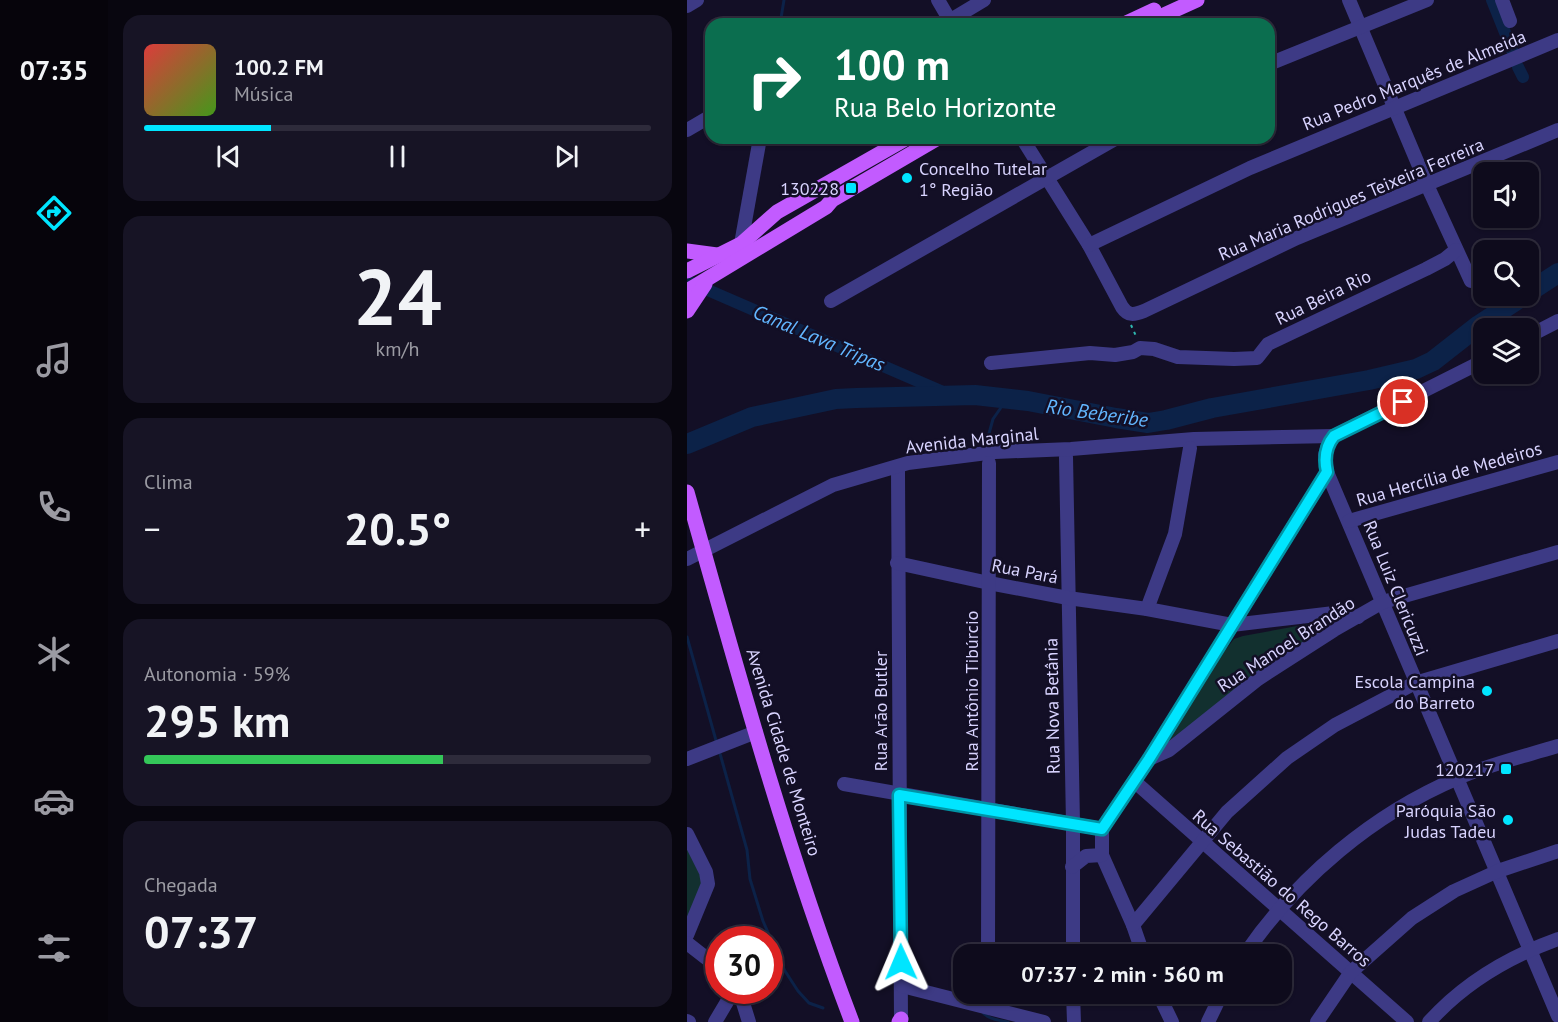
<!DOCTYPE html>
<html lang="pt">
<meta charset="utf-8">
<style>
:root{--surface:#0e0b1c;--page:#171425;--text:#f1f3f6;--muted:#9b9ba3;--line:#2e2b3b;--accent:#00e5ff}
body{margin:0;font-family:"PT Sans",sans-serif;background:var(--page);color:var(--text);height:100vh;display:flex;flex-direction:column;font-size:22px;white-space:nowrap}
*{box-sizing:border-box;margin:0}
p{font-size:20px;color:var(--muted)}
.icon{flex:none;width:33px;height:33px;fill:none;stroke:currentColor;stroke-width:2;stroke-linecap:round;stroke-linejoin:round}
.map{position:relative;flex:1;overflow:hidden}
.details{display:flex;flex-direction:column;gap:15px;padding:15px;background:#08060f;width:579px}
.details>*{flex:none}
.guide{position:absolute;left:18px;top:18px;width:570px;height:126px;border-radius:18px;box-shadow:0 2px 4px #0004,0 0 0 2px var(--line);background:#0b6e4f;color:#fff;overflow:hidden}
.buttons{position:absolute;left:786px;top:162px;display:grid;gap:12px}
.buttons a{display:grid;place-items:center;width:66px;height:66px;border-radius:12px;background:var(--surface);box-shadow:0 2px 4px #0004,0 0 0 2px var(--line);font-size:30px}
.speed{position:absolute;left:18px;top:926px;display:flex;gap:12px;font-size:30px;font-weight:700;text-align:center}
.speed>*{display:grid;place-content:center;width:78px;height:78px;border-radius:50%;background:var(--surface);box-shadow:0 2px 4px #0004,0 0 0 2px var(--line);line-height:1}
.speed .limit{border:9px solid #d22;background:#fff;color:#111}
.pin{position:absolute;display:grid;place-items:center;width:51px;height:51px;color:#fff;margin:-26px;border:3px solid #fff;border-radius:50%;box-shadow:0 2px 6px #0007}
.me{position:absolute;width:66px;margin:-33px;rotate:359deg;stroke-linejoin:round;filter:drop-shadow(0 0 4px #0008)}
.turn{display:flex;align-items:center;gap:21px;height:126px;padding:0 30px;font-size:27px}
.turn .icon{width:78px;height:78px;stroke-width:2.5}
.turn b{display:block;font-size:42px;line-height:51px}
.big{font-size:45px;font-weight:600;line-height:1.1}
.details .widget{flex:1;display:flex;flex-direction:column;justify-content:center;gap:9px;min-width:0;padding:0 21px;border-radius:18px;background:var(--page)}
.details .dial{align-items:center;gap:0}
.dial b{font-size:78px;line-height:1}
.song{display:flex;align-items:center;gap:18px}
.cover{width:72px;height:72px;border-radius:9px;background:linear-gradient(135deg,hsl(0 70% 55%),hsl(100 70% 35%))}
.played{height:6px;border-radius:3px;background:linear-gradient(90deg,var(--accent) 25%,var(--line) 25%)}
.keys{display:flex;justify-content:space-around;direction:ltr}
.heat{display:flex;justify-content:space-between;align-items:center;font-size:33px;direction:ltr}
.charge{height:9px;border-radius:4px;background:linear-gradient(90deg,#34c759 59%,var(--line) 0)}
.trip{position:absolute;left:266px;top:944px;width:339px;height:60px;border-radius:18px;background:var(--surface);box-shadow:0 2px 4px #0004,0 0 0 2px var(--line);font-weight:600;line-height:60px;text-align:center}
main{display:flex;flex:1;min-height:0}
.dock{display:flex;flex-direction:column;width:108px;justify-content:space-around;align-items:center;background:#06040b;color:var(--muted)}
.dock .icon{width:42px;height:42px}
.dock .current{color:var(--accent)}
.dock b{font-size:27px;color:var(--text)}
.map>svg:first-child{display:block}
</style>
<main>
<nav class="dock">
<b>07:35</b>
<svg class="icon current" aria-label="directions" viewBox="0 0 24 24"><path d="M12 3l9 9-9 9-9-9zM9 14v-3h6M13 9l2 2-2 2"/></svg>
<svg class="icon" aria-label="music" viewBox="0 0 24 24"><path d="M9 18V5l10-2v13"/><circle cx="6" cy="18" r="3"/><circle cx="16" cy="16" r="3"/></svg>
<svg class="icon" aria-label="phone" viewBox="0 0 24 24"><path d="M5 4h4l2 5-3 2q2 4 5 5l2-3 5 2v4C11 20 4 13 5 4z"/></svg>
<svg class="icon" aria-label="climate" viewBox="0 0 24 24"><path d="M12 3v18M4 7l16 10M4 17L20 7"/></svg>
<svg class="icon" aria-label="car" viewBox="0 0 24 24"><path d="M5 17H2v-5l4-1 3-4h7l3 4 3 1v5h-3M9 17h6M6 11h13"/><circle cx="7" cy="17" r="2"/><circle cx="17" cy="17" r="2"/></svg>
<svg class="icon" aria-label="filters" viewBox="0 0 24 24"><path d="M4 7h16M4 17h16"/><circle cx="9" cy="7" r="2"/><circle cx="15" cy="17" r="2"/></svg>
</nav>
<section class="details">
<div class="widget">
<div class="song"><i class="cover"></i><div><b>100.2 FM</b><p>Música</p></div></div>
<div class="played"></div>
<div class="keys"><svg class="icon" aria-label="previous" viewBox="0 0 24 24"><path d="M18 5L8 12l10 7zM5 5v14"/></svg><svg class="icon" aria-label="pause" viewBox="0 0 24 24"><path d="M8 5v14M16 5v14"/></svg><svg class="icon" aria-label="next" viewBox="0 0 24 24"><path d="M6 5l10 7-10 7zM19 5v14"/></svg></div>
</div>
<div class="widget dial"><b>24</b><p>km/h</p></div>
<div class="widget"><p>Clima</p>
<div class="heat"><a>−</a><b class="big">20.5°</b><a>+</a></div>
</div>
<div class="widget"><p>Autonomia · 59%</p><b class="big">295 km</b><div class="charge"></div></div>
<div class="widget"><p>Chegada</p><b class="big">07:37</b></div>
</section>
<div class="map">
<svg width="871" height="1022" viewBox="0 0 871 1022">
<rect width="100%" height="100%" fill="#130f26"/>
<g fill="#12302f">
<polygon points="637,621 641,623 641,627 577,667 482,743 481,741 536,653 547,639 556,636"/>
<polygon points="0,845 17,884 0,924"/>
</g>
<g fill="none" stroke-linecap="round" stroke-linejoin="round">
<g stroke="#0c2248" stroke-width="3">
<polyline points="93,24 97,0"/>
<polyline points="298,448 306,419 320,399"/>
<polyline points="0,637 30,744"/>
<polyline points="32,750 60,850 63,879 76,921 98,971 111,991 122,1003 136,1008"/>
<polyline points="293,1001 294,993"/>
<path d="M294 1010C299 1019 312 1020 321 1022"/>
</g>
<g stroke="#0c2248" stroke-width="12">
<polyline points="805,0 827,55"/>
<polyline points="831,67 836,77"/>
<polyline points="0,281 263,395"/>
</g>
<g stroke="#0c2248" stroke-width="20">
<polyline points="842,292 871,273"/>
<polyline points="0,444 65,417 149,399 169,398 288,395 341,401 429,418 461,423 479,420 525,408 682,380 729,369 746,361 792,325 836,296"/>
</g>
<polyline stroke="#2fb8b0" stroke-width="2" stroke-dasharray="3 4.5" stroke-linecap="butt" points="444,325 449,336"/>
<g stroke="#3d3a85" stroke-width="14">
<polyline points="251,0 265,24"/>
<polyline points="662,0 740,185 784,281"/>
<polyline points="815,0 823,21"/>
<polyline points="0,6 10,0"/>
<polyline points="257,24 297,0"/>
<polyline points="582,64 740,0"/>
<polyline points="0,130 24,116"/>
<path d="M335 138 402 245 435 307C441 316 447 315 457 311L610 238 871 130"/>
<polyline points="54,244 73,138"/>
<polyline points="402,245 563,168 871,40"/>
<polyline points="144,301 430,138"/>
<polyline points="842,336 871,321"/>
<polyline points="796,361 647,436 642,442 638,455 640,472 871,1016"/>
<polyline points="304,363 403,353 428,355 446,352 453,348 467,349 491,357 547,359 570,358 581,344 739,269 758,259 769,250"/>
<polyline points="379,457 386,823 386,954"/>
<polyline points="211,471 214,1022"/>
<polyline points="662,521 871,462"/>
<polyline points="0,559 146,485 221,463 308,452 384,449 507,439 647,436"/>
<polyline points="210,563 302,583 381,598 460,609 545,625 647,613 671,617"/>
<polyline points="460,609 488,534 503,448"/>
<polyline points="0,759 69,732"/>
<polyline points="462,759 482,750 571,679 647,630 696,602 871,552"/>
<polyline points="447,781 720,1022"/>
<polyline points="157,784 415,829"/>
<polyline points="0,834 19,872 21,884 0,935"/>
<polyline points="415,855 446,925 456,954"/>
<polyline points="385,867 399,856 415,855 415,829 462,759 640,472"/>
<polyline points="446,925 540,812 600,758 648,725 728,683 871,641"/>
<polyline points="0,943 32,968"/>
<polyline points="301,954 302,463"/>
<path d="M558 954C610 878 686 814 771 778 803 764 838 756 871 746"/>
<polyline points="215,986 357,1022"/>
<polyline points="52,990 62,1022"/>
<polyline points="386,993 387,1022"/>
<polyline points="471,993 485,1022"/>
<polyline points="0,1021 2,1022"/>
<polyline points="28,1022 47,990"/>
<polyline points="521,1022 535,993"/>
<polyline points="630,1022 664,972 725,918 767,891 811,871 871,851"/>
<path d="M742 1022C777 983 821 957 871 939"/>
</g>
<g stroke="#c25bff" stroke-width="15">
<polyline points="437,24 467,10"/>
<polyline points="457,24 510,0"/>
<polyline points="0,251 30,255"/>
<polyline points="0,271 54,244 90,212 220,138"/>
<polyline points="0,291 139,207 145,200 251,138"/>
<polyline points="0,311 18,284"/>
<path d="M0 492C50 670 99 849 165 1022"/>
<polyline points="212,1022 214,1019"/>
</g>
</g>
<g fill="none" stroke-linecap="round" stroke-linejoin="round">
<g stroke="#0095a6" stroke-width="15">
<path id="route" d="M214 962 212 795 415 829 462 759 640 472C637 459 638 447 647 436L716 402"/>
</g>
<use href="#route" stroke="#00e5ff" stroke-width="10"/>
</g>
<g fill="#00e5ff" stroke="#130f26" stroke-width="2">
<circle cx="220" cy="178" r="6"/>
<rect x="158" y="182" width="12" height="12" rx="3"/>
<circle cx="800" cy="691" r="6"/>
<rect x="813" y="763" width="12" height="12" rx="3"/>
<circle cx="821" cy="820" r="6"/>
</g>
<g text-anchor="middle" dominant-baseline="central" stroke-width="5" stroke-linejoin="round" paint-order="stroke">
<g font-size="18" fill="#d9d4ff" stroke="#130f26">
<text transform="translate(727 80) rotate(-22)">Rua Pedro Marquês de Almeida</text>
<text transform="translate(664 199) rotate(-23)">Rua Maria Rodrigues Teixeira Ferreira</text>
<text transform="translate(636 297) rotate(-26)">Rua Beira Rio</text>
<text transform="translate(285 440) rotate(-6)">Avenida Marginal</text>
<text transform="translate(762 474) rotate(-16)">Rua Hercília de Medeiros</text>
<text transform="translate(338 571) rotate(11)">Rua Pará</text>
<text transform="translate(709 588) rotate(68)">Rua Luiz Clericuzzi</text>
<text transform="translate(599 644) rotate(-33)">Rua Manoel Brandão</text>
<text transform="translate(284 691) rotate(-90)">Rua Antônio Tibúrcio</text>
<text transform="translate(365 706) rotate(-91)">Rua Nova Betânia</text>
<text transform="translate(193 711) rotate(-90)">Rua Arão Butler</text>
<text transform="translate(97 752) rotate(73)">Avenida Cidade de Monteiro</text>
<text transform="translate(595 888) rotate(41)">Rua Sebastião do Rego Barros</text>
</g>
<g font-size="18" fill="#d9d4ff" stroke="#130f26" text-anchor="end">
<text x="232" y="168" text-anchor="start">Concelho Tutelar<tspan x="232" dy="21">1° Região</tspan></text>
<text x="152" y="188">130228</text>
<text x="788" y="681">Escola Campina<tspan x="788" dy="21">do Barreto</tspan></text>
<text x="807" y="769">120217</text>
<text x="809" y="810">Paróquia São<tspan x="809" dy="21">Judas Tadeu</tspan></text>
</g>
<g font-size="20" font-style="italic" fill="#62b6ff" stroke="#130f26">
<text transform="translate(132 338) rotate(23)">Canal Lava Tripas</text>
<text transform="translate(410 413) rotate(8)">Rio Beberibe</text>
</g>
</g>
</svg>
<div class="buttons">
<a><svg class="icon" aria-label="sound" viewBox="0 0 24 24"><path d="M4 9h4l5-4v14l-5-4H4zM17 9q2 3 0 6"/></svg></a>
<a><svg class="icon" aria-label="search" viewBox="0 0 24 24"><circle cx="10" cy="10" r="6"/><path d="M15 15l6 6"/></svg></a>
<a><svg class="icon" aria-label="layers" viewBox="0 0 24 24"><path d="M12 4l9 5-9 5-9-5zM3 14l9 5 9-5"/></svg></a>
</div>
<div class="speed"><div class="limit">30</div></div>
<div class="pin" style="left:716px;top:402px;background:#d93025"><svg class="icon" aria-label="arrive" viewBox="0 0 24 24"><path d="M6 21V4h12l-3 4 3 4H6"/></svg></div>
<svg class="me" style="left:214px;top:962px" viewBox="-20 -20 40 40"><path d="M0-17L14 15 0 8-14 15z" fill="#00e5ff" stroke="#fff" stroke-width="4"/></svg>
<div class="trip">07:37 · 2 min · 560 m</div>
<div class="guide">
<div class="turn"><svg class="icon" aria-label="right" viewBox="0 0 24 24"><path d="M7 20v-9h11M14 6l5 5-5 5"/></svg><div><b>100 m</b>Rua Belo Horizonte</div></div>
</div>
</div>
</main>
